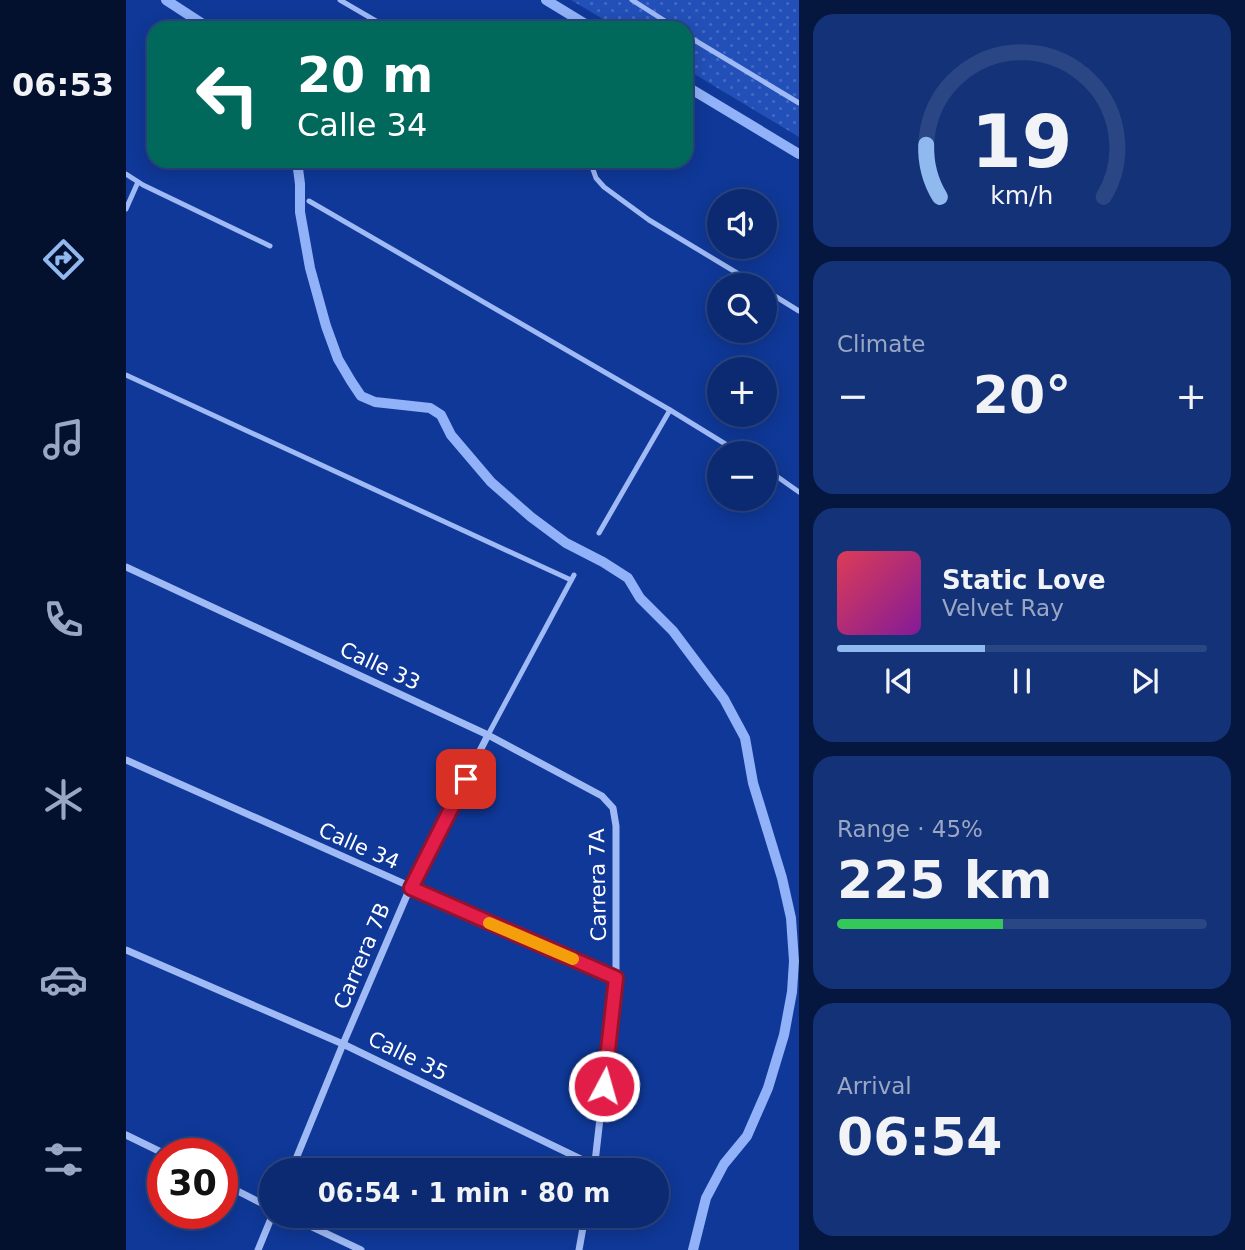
<!DOCTYPE html>
<meta charset="utf-8">
<style>
:root{--surface:#0b2a72;--page:#143277;--text:#f1f3f6;--muted:#9aa7c4;--line:#2b4684;--accent:#90b9f0}
body{margin:0;font-family:"DejaVu Sans",sans-serif;background:var(--page);color:var(--text);height:100vh;display:flex;flex-direction:column;font-size:26px;white-space:nowrap}
*{box-sizing:border-box;margin:0}
p{font-size:23px;color:var(--muted)}
.icon{flex:none;width:38px;height:38px;fill:none;stroke:currentColor;stroke-width:2;stroke-linecap:round;stroke-linejoin:round}
.map{position:relative;flex:1;overflow:hidden}
.panel{display:flex;flex-direction:column;gap:14px;padding:14px;background:#06173f;width:446px}
.panel>*{flex:none}
.guide{position:absolute;left:21px;top:21px;width:546px;height:147px;border-radius:21px;box-shadow:0 4px 18px #0003,0 0 0 2px var(--line);background:#00695c;color:#fff;overflow:hidden}
.controls{position:absolute;left:581px;top:189px;display:grid;gap:14px}
.controls a{display:grid;place-items:center;width:70px;height:70px;border-radius:50%;background:var(--surface);box-shadow:0 4px 18px #0003,0 0 0 2px var(--line);font-size:35px}
.speed{position:absolute;left:21px;top:1138px;display:flex;gap:14px;font-size:35px;font-weight:700;text-align:center}
.speed>*{display:grid;place-content:center;width:91px;height:91px;border-radius:50%;background:var(--surface);box-shadow:0 4px 18px #0003,0 0 0 2px var(--line);line-height:1}
.speed .limit{border:10px solid #d22;background:#fff;color:#111}
.pin{position:absolute;display:grid;place-items:center;width:60px;height:60px;color:#fff;margin:-30px;border-radius:14px;box-shadow:0 4px 10px #0006}
.me{position:absolute;width:77px;margin:-38px;rotate:6deg;stroke-linejoin:round;filter:drop-shadow(0 0 5px #0008)}
.turn{display:flex;align-items:center;gap:24px;height:147px;padding:0 35px;font-size:32px}
.turn .icon{width:91px;height:91px;stroke-width:2.5}
.turn b{display:block;font-size:49px;line-height:60px}
.big{font-size:52px;font-weight:600;line-height:1.1}
.panel .card{flex:1;display:flex;flex-direction:column;justify-content:center;gap:10px;min-width:0;padding:0 24px;border-radius:21px;background:var(--page)}
.panel .dial{align-items:center;gap:0}
.dial svg{height:182px;overflow:visible;fill:none;stroke:var(--line);stroke-width:7;stroke-linecap:round;text-anchor:middle}
.dial text{fill:var(--text);stroke:none}
.song{display:flex;align-items:center;gap:21px}
.cover{width:84px;height:84px;border-radius:10px;background:linear-gradient(135deg,hsl(350 70% 55%),hsl(290 70% 35%))}
.played{height:7px;border-radius:4px;background:linear-gradient(90deg,var(--accent) 40%,var(--line) 40%)}
.keys{display:flex;justify-content:space-around;direction:ltr}
.heat{display:flex;justify-content:space-between;align-items:center;font-size:38px;direction:ltr}
.charge{height:10px;border-radius:5px;background:linear-gradient(90deg,#34c759 45%,var(--line) 0)}
.trip{position:absolute;left:133px;top:1158px;width:410px;height:70px;border-radius:35px;background:var(--surface);box-shadow:0 4px 18px #0003,0 0 0 2px var(--line);font-weight:600;line-height:70px;text-align:center}
main{display:flex;flex:1;min-height:0}
.menu{display:flex;flex-direction:column;width:126px;justify-content:space-around;align-items:center;background:#04112e;color:var(--muted)}
.menu .icon{width:49px;height:49px}
.menu .active{color:var(--accent)}
.menu b{font-size:32px;color:var(--text)}
.map>svg:first-child{display:block}
</style>
<main>
<nav class="menu">
<b>06:53</b>
<svg class="icon active" aria-label="directions" viewBox="0 0 24 24"><path d="M12 3l9 9-9 9-9-9zM9 14v-3h6M13 9l2 2-2 2"/></svg>
<svg class="icon" aria-label="music" viewBox="0 0 24 24"><path d="M9 18V5l10-2v13"/><circle cx="6" cy="18" r="3"/><circle cx="16" cy="16" r="3"/></svg>
<svg class="icon" aria-label="phone" viewBox="0 0 24 24"><path d="M5 4h4l2 5-3 2q2 4 5 5l2-3 5 2v4C11 20 4 13 5 4z"/></svg>
<svg class="icon" aria-label="climate" viewBox="0 0 24 24"><path d="M12 3v18M4 7l16 10M4 17L20 7"/></svg>
<svg class="icon" aria-label="car" viewBox="0 0 24 24"><path d="M5 17H2v-5l4-1 3-4h7l3 4 3 1v5h-3M9 17h6M6 11h13"/><circle cx="7" cy="17" r="2"/><circle cx="17" cy="17" r="2"/></svg>
<svg class="icon" aria-label="filters" viewBox="0 0 24 24"><path d="M4 7h16M4 17h16"/><circle cx="9" cy="7" r="2"/><circle cx="15" cy="17" r="2"/></svg>
</nav>
<div class="map">
<svg width="673" height="1250" viewBox="0 0 673 1250">
<defs>
<pattern id="grass-dots" width="8" height="8" patternUnits="userSpaceOnUse" patternTransform="scale(1.75)"><rect width="8" height="8" fill="#2250b8"/><path d="M2 2h.1M6 6h.1" fill="none" stroke="#436ac3" stroke-width="1.8" stroke-linecap="round"/></pattern>
</defs>
<rect width="100%" height="100%" fill="#0f3898"/>
<polygon fill="url(#grass-dots)" points="445,0 673,0 673,137 560,69 560,28 492,28"/>
<g fill="none" stroke-linecap="round" stroke-linejoin="round">
<g stroke="#91b2f8" stroke-width="10">
<polyline points="40,0 83,28"/>
<polyline points="420,0 466,28"/>
<polyline points="560,86 673,154"/>
<polyline points="171,161 174,184 174,212 184,268 200,326 212,359 225,381 235,396 249,402 304,408 315,415 325,435 365,482 405,517 440,543 477,562 502,578 514,598 547,631 598,699 619,738 627,783 656,878 665,918 668,961 666,992 658,1035 642,1088 621,1136 598,1164 580,1198 567,1250"/>
</g>
<g stroke="#a0baf5" stroke-width="5">
<polyline points="214,0 262,28"/>
<polyline points="506,0 550,28"/>
<polyline points="560,35 673,103"/>
<polyline points="464,161 470,178 478,187 523,220 631,285"/>
<polyline points="0,174 17,185 144,246"/>
<polyline points="183,201 544,410 614,453"/>
<polyline points="0,209 12,182"/>
<polyline points="639,290 673,311"/>
<polyline points="0,375 445,580"/>
<polyline points="639,468 673,492"/>
<polyline points="473,533 544,410"/>
<polyline points="362,735 448,575"/>
</g>
<g stroke="#a0baf5" stroke-width="7">
<polyline points="0,567 362,735 476,796 487,808 490,826 490,978 468,1171"/>
<polyline points="0,760 490,978"/>
<polyline points="0,950 217,1044 469,1166"/>
<polyline points="0,1135 37,1153"/>
<polyline points="165,1171 217,1044 284,888 362,735"/>
<polyline points="96,1183 145,1208"/>
<polyline points="163,1216 235,1250"/>
<polyline points="132,1250 146,1216"/>
<polyline points="453,1250 459,1216"/>
</g>
</g>
<g fill="none" stroke-linecap="round" stroke-linejoin="round">
<g stroke="#92132f" stroke-width="18">
<polyline id="route" points="340,779 285,888 490,978 478,1086"/>
</g>
<use href="#route" stroke="#e11d48" stroke-width="12"/>
<polyline stroke="#f59e0b" stroke-width="12" points="363,923 447,959"/>
</g>
<g text-anchor="middle" dominant-baseline="central" stroke-width="5" stroke-linejoin="round" paint-order="stroke">
<g font-size="21" fill="#fff" stroke="#0f3898">
<text transform="translate(254 666) rotate(25)">Calle 33</text>
<text transform="translate(233 846) rotate(24)">Calle 34</text>
<text transform="translate(472 885) rotate(-91)">Carrera 7A</text>
<text transform="translate(236 956) rotate(-67)">Carrera 7B</text>
<text transform="translate(282 1056) rotate(26)">Calle 35</text>
</g>
</g>
</svg>
<div class="controls">
<a><svg class="icon" aria-label="sound" viewBox="0 0 24 24"><path d="M4 9h4l5-4v14l-5-4H4zM17 9q2 3 0 6"/></svg></a>
<a><svg class="icon" aria-label="search" viewBox="0 0 24 24"><circle cx="10" cy="10" r="6"/><path d="M15 15l6 6"/></svg></a>
<a>+</a>
<a>−</a>
</div>
<div class="speed"><div class="limit">30</div></div>
<div class="pin" style="left:340px;top:779px;background:#d93025"><svg class="icon" aria-label="arrive" viewBox="0 0 24 24"><path d="M6 21V4h12l-3 4 3 4H6"/></svg></div>
<svg class="me" style="left:478px;top:1086px" viewBox="-20 -20 40 40"><circle r="17" fill="#e11d48" stroke="#fff" stroke-width="3"/><path d="M0-11L8 9 0 5-8 9z" fill="#fff"/></svg>
<div class="trip">06:54 · 1 min · 80 m</div>
<div class="guide">
<div class="turn"><svg class="icon" aria-label="left" viewBox="0 0 24 24"><path d="M17 20v-9H6M10 6l-5 5 5 5"/></svg><div><b>20 m</b>Calle 34</div></div>
</div>
</div>
<section class="panel">
<div class="card dial"><svg viewBox="0 0 100 80">
<path d="M14 69A42 42 0 1 1 86 69"/>
<path d="M14 69A42 42 0 0 1 8 46" stroke="#90b9f0"/>
<text x="50" y="56" font-size="32" font-weight="700">19</text>
<text x="50" y="72" font-size="11">km/h</text>
</svg></div>
<div class="card"><p>Climate</p>
<div class="heat"><a>−</a><b class="big">20°</b><a>+</a></div>
</div>
<div class="card">
<div class="song"><i class="cover"></i><div><b>Static Love</b><p>Velvet Ray</p></div></div>
<div class="played"></div>
<div class="keys"><svg class="icon" aria-label="previous" viewBox="0 0 24 24"><path d="M18 5L8 12l10 7zM5 5v14"/></svg><svg class="icon" aria-label="pause" viewBox="0 0 24 24"><path d="M8 5v14M16 5v14"/></svg><svg class="icon" aria-label="next" viewBox="0 0 24 24"><path d="M6 5l10 7-10 7zM19 5v14"/></svg></div>
</div>
<div class="card"><p>Range · 45%</p><b class="big">225 km</b><div class="charge"></div></div>
<div class="card"><p>Arrival</p><b class="big">06:54</b></div>
</section>
</main>
